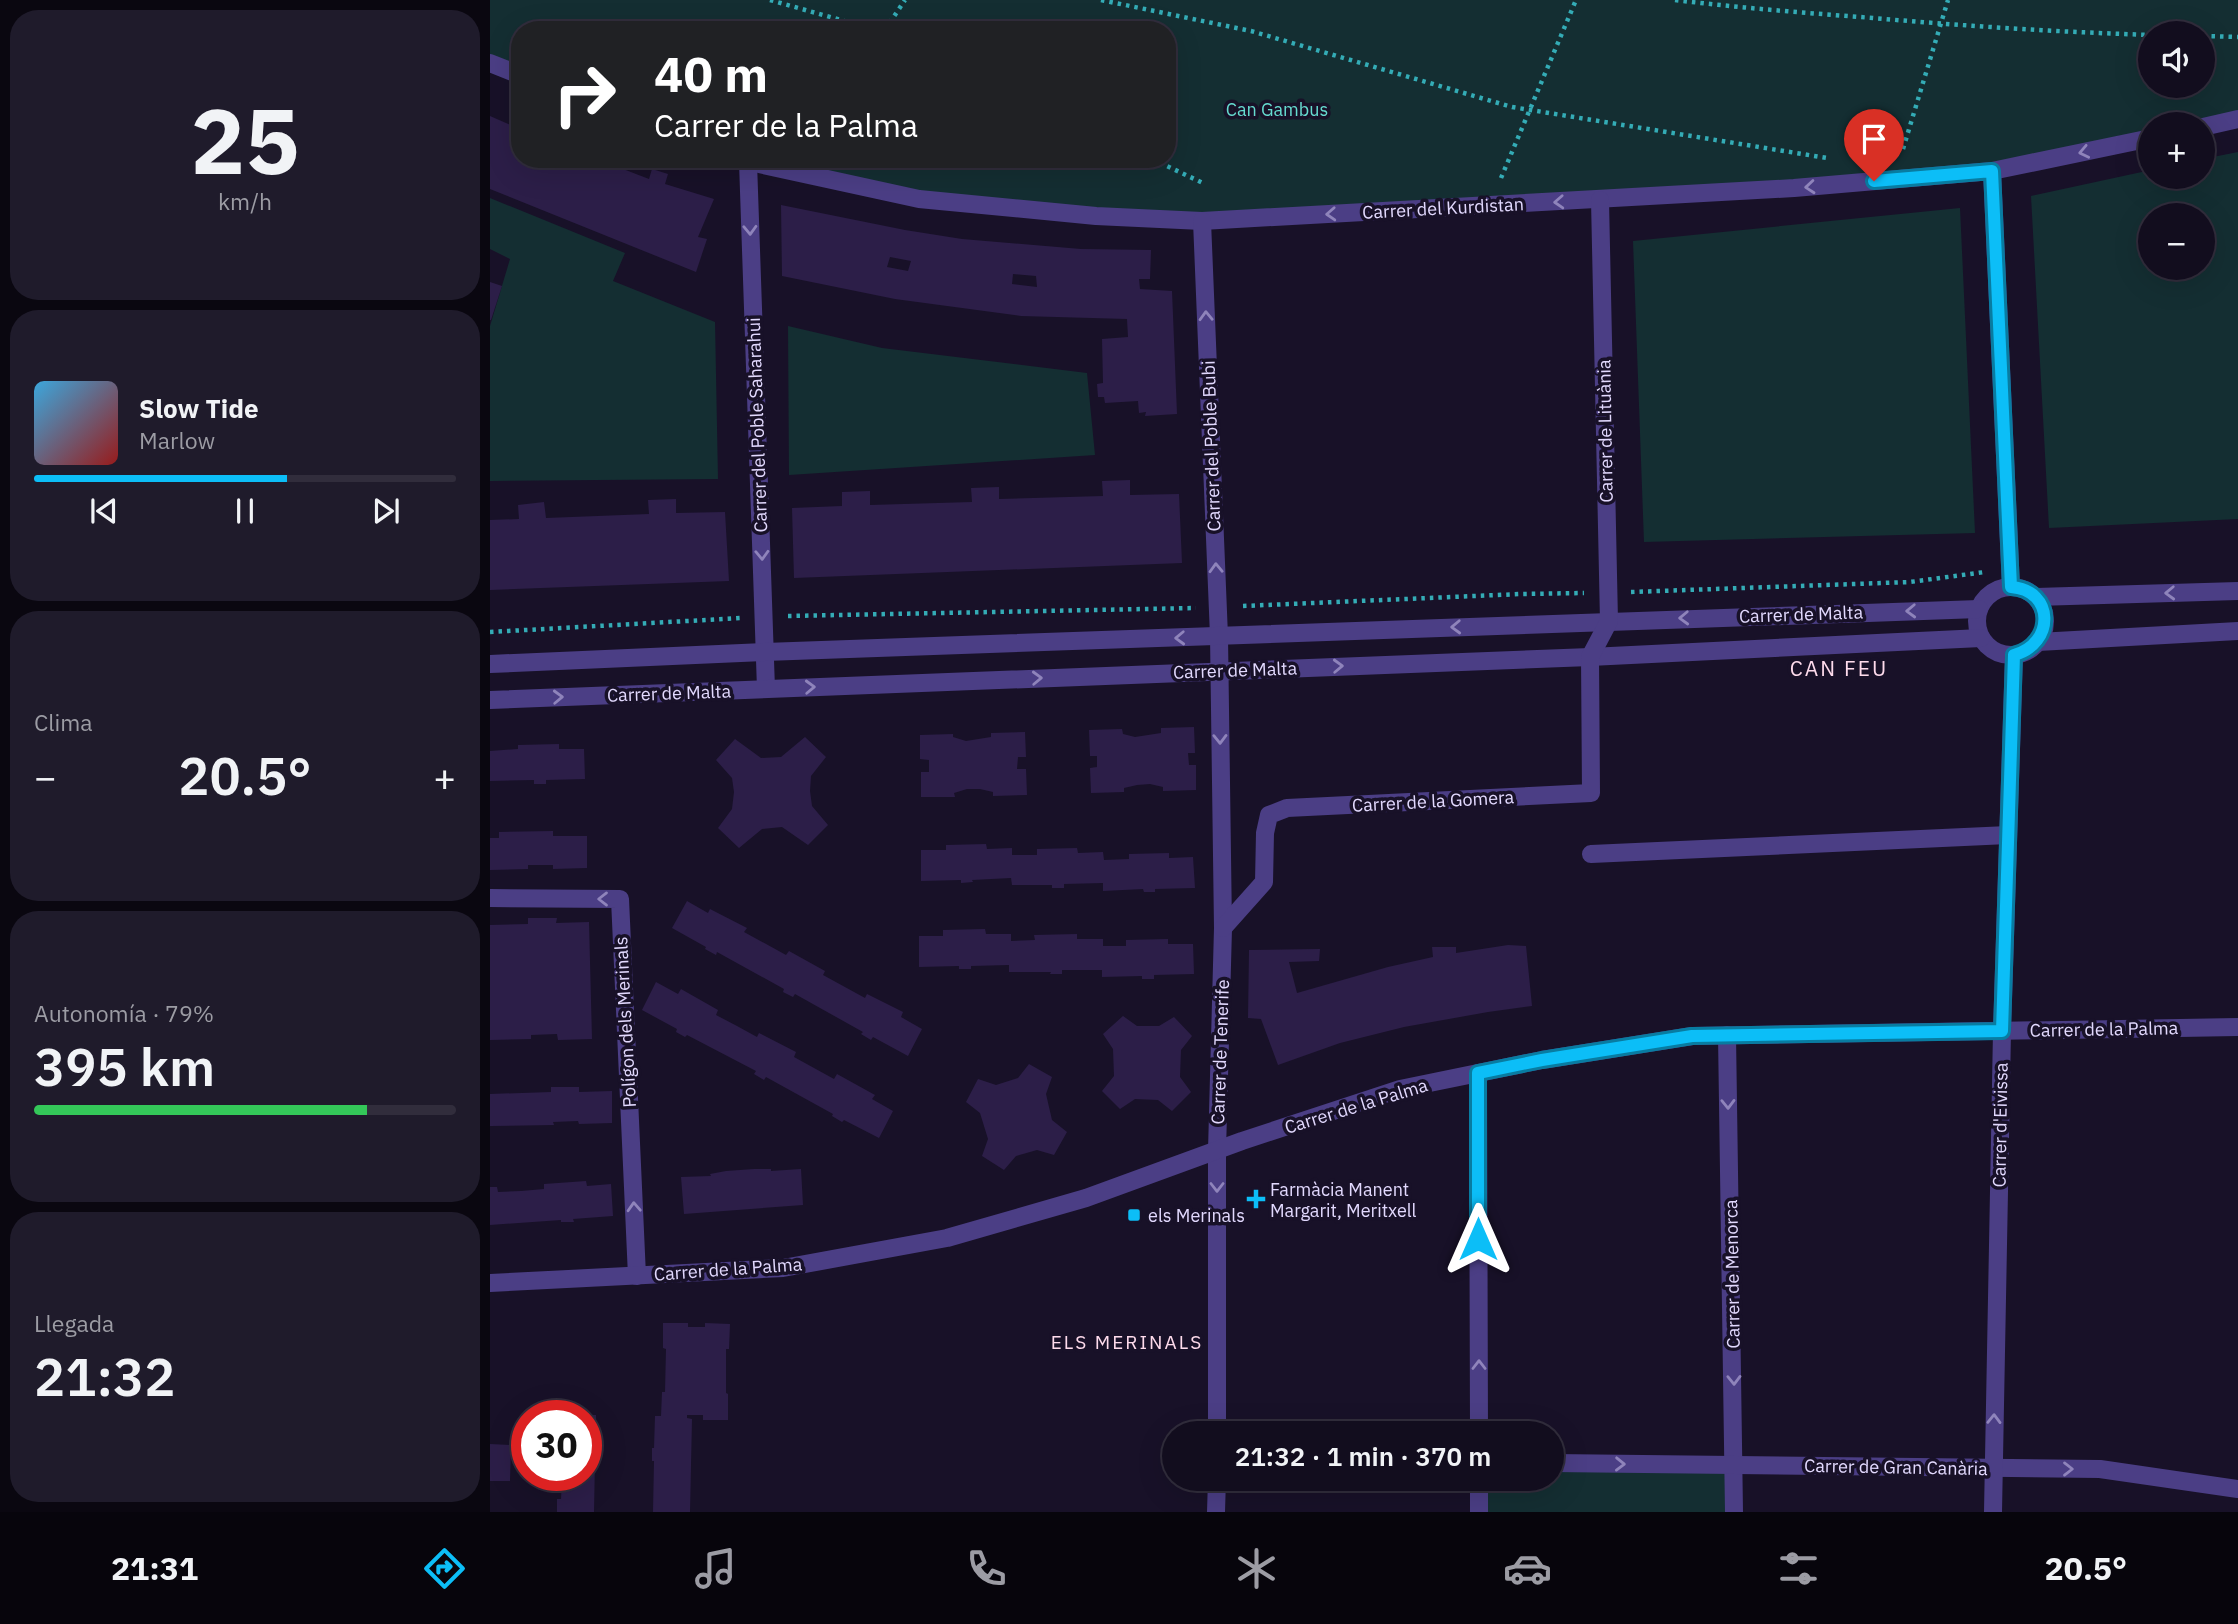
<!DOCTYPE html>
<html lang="es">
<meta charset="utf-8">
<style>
:root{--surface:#120d1e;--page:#1f1b2b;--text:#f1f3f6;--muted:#9c9ca4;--line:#312d3c;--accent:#0cbef7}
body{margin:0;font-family:"IBM Plex Sans",sans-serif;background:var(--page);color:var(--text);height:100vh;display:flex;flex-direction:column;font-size:26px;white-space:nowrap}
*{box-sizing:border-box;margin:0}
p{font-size:23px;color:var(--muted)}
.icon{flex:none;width:38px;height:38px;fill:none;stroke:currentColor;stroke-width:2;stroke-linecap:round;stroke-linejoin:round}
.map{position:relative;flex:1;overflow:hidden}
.sheet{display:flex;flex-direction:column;gap:10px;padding:10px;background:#0a0710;width:490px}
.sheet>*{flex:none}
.top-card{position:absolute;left:21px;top:21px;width:665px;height:147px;border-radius:28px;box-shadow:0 7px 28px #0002,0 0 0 2px var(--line);background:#202124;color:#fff;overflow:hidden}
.tools{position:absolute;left:1648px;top:21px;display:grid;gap:14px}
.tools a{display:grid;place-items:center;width:77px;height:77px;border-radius:50%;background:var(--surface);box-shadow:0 7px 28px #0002,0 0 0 2px var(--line);font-size:35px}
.speed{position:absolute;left:21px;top:1400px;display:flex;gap:14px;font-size:35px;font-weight:700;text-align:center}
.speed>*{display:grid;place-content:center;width:91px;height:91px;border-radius:50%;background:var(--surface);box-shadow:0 7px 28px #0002,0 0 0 2px var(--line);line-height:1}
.speed .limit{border:10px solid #d22;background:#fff;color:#111}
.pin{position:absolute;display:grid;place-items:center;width:60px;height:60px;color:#fff;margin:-72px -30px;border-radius:50% 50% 50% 0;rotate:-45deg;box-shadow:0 0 7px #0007}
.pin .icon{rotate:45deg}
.me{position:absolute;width:77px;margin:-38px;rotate:0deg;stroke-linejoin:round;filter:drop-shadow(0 0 5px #0008)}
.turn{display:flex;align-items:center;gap:24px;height:147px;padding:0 28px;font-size:32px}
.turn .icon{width:91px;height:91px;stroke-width:2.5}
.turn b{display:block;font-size:49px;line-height:60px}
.big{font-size:52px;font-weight:600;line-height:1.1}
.sheet .card{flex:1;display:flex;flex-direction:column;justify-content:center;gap:10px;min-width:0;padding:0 24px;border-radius:28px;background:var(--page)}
.sheet .dial{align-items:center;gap:0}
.dial b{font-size:91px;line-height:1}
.song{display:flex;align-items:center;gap:21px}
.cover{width:84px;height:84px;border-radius:10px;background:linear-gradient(135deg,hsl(200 70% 55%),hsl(0 70% 35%))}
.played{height:7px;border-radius:4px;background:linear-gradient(90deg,var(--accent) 60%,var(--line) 60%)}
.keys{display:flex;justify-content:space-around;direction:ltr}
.heat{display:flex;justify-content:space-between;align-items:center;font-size:38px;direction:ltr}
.charge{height:10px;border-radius:5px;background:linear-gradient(90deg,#34c759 79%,var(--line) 0)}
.trip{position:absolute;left:672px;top:1421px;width:402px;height:70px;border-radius:35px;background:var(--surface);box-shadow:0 7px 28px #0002,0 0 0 2px var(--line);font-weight:600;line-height:70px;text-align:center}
.menu{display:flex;height:112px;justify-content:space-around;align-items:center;background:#07050c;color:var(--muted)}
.menu .icon{width:49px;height:49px}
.menu .selected{color:var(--accent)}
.menu b{font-size:32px;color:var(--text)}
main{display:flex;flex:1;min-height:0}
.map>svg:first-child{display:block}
</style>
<main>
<section class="sheet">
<div class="card dial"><b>25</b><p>km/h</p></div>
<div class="card">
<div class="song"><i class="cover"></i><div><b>Slow Tide</b><p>Marlow</p></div></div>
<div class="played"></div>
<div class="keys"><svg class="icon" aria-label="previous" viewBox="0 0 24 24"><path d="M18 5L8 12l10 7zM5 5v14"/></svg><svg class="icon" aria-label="pause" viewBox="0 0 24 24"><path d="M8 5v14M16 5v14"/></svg><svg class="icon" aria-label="next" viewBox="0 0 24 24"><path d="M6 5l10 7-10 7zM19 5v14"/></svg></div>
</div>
<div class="card"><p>Clima</p>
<div class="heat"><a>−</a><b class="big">20.5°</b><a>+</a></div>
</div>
<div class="card"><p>Autonomía · 79%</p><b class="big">395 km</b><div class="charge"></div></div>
<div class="card"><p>Llegada</p><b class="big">21:32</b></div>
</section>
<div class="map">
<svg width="1748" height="1512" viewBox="0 0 1748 1512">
<rect width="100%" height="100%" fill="#181128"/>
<g fill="#142e32" fill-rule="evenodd">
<path d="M0 0H1748V119L1713 124H1661V138L1502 171 712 221 429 199 246 159H677V30H30V75L0 63ZM1661 33H1713V86H1661Z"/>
<path d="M1748 152V519L1559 528 1541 196 1661 170V177H1713V159ZM1661 215H1713V268H1661Z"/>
<polygon points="0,198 135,253 123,281 225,322 228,479 0,481 0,326 20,259 0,249"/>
<polygon points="1470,208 1485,533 1154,542 1143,241"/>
<polygon points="298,326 392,348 597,373 605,455 299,475"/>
<polygon points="1062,1463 1245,1465 1244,1512 989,1512 989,1479 1062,1479"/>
</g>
<g fill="#2c1e48" fill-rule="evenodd">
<polygon points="0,116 30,129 30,159 107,159 159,179 162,169 178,174 175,184 224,199 208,237 217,239 206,272 0,189"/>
<path d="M291 205 415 230 472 239 591 249 661 250 660 279H649L650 289 682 291 687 414 655 416 656 412 649 413 648 401 615 403 614 397H608L607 384 613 383 612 339 638 337 637 319 531 316 405 299 292 276ZM400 257 421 261 418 271 397 267ZM523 274 546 276 547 287 522 284Z"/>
<polygon points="0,282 12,286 1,320 0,320"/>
<polygon points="640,480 640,495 689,494 692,563 304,578 302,508 352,506 352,492 380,491 380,505 482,502 481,488 509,487 509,499 613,496 612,481"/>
<polygon points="186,499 186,513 235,512 239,581 0,590 0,520 29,519 28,505 54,502 56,518 159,514 158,500"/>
<polygon points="704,727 705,753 698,753 699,765 706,765 706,790 673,791 673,787 660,784 647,785 634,788 634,792 601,793 600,768 607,767 607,756 600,756 599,730 632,729 633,734 645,737 671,733 671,728"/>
<polygon points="535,732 536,757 528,757 527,769 536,769 537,795 503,796 503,792 490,789 477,789 464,793 465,797 431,797 431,772 439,772 439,760 430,759 430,735 463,734 463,737 476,741 501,737 501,733"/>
<polygon points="315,737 336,757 321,776 320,791 322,806 338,825 318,845 292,827 272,829 249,848 228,828 242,809 244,792 242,778 226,760 245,739 271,758 291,757"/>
<polygon points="69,744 69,749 94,749 95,779 56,780 56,784 44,784 44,780 0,781 0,751 28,749 28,745"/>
<polygon points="63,831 63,836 97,836 97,868 63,869 63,865 38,865 38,869 0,870 0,838 9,838 9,832"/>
<polygon points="496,844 497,849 522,848 522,855 547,855 547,849 587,848 588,853 613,852 614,860 639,859 639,854 679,853 679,858 703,857 705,888 665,889 665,892 654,892 653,889 613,891 613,883 574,884 574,888 562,888 562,885 522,885 521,878 482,880 483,882 471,883 471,880 431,881 431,850 456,850 456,845"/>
<polygon points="197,901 218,913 220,909 257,928 254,932 296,955 299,951 335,971 333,975 375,998 377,994 413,1012 411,1017 432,1029 418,1056 383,1037 381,1040 371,1034 373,1032 305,994 303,997 293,992 294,989 227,952 226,955 215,949 216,947 182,928"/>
<polygon points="38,918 67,918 66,923 99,922 102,1039 68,1040 67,1034 41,1035 41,1039 0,1040 0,925 38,924"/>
<polygon points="495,929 496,934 521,934 521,941 545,940 544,935 587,934 587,939 613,939 613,946 636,946 636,940 678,939 678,944 703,944 704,974 664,975 664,979 652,979 652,976 612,977 612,970 572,970 572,974 560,974 561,972 519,972 519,965 481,966 481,969 469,969 469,966 429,967 429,936 453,936 453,930"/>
<polygon points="1018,945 1036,946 1042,1006 998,1012 914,1027 850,1043 788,1065 771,1019 758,1018 759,950 830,949 829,961 799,962 807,993 898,967 943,957 942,947 966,947 966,953"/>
<polygon points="166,982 188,994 191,989 228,1010 226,1015 247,1026 267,1037 269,1033 306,1052 304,1057 344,1079 347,1074 385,1095 382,1099 403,1111 389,1138 354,1120 352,1122 342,1116 343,1114 276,1077 274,1080 264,1074 266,1071 197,1035 195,1037 186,1032 187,1029 152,1010"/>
<polygon points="633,1016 647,1026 669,1026 684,1017 702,1036 691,1050 690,1077 701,1092 682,1111 668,1100 645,1099 630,1109 612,1091 624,1076 623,1049 613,1034"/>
<polygon points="539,1064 562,1077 556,1094 562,1120 577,1132 564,1155 547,1150 526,1156 514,1170 492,1156 498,1139 490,1113 476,1102 488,1079 506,1085 528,1078"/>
<polygon points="61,1087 89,1087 89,1092 122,1091 122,1123 89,1124 88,1121 63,1122 64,1125 0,1126 0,1094 61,1092"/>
<polygon points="264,1169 281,1169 281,1171 311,1169 313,1205 194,1214 191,1177 221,1176 220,1174 236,1171"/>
<polygon points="96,1181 97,1186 121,1184 123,1216 83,1219 84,1222 71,1222 71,1220 0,1225 0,1187 7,1187 8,1192 31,1191 54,1189 54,1184"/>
<polygon points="173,1323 198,1323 198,1327 215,1327 215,1323 240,1324 239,1349 236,1349 236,1393 238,1394 238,1420 213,1420 213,1415 197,1415 197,1418 202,1419 200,1512 163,1512 164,1461 162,1461 162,1448 164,1448 165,1416 171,1416 172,1392 175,1392 176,1349 173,1348"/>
<polygon points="96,1415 106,1415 107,1460 105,1460 104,1512 67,1512 67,1499 71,1499 72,1480 67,1480 68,1475 96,1475"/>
<polygon points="0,1444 21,1445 20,1481 0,1481"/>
</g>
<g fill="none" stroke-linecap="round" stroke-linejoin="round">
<g stroke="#34acb6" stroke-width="4.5" stroke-dasharray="3.5 5" stroke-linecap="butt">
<polyline points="280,0 386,30"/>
<polyline points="611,0 761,31 1022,107 1337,158"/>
<path d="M1185 0C1251 8 1317 13 1383 18 1475 26 1568 32 1661 35"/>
<polyline points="395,30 415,0"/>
<polyline points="1713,36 1748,37"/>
<polyline points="1413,149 1458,0"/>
<polyline points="662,159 715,184"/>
<polyline points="1011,178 1086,0"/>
<polyline points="1141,592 1420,582 1495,572"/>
<polyline points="753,606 1031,594 1094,593"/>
<polyline points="298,616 706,608"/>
<polyline points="0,632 251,618"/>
</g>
<g stroke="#4b3e85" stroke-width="18">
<polyline points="0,63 30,75"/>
<polyline points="1713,127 1748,119"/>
<polyline points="246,159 429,199 606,216 712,221 1304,188 1502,171 1661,138"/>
<polyline points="258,162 276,689"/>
<polyline points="1502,171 1521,587"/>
<polyline points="712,221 729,636 733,928 727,1151 727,1433"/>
<circle cx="1521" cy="621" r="34"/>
<polyline points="1546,597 1748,591"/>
<polyline points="1548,642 1748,631"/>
<polyline points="0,664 275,652 1489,609"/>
<polyline points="0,700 1100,657 1491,638"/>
<polyline points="1101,854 1518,835"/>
<polyline points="0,898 130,899 147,1276"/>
<polyline points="733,928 774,882 775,833 779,815 797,808 1101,793 1100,657 1119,621 1110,200"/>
<polyline points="1237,1035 1244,1512"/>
<polyline points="988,1073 989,1433"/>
<polyline points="0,1283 293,1268 457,1238 596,1198 752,1141 910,1089 1052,1060 1202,1036 1748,1027"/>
<polyline points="1062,1463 1610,1469 1748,1489"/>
<polyline points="726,1512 727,1479"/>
<polyline points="989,1512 989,1479"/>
<polyline points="1503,1512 1512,1031 1524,655"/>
</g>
</g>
<defs><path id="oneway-chevron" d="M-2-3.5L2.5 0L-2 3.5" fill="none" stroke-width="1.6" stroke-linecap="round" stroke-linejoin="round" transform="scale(1.75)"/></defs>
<g stroke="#8f84bb">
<use href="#oneway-chevron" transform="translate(1594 152) rotate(168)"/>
<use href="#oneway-chevron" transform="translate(1320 187) rotate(175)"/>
<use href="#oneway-chevron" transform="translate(1069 202) rotate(177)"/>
<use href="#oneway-chevron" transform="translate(841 214) rotate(177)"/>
<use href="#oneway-chevron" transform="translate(260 230) rotate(88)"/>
<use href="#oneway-chevron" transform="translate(716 316) rotate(-92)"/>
<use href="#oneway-chevron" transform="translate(272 555) rotate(88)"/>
<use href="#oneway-chevron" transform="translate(726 568) rotate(-92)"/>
<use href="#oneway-chevron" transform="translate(1680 593) rotate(178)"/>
<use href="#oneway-chevron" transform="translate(1421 611) rotate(178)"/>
<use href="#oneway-chevron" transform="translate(1194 618) rotate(178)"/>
<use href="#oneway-chevron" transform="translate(966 627) rotate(178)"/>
<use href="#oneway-chevron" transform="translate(690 638) rotate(178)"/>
<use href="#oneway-chevron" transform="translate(848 666) rotate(-2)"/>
<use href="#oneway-chevron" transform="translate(547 678) rotate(-2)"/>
<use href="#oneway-chevron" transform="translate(320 687) rotate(-2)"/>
<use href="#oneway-chevron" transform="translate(68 697) rotate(-2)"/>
<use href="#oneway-chevron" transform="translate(730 739) rotate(89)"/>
<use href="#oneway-chevron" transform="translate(113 899) rotate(-180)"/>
<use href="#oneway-chevron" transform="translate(1238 1104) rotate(89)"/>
<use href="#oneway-chevron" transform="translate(727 1187) rotate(90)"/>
<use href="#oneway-chevron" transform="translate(144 1207) rotate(-93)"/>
<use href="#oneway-chevron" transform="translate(989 1365) rotate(-90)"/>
<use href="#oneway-chevron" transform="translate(1244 1380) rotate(89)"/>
<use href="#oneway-chevron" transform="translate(1504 1419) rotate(-89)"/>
<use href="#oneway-chevron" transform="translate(1130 1464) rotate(1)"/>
<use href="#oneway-chevron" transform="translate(1578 1469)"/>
</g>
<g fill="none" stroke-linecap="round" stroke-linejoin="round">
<g stroke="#087ca1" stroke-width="18">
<path id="route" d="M988 1239V1073L1052 1060 1202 1036 1512 1031 1524 655C1565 644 1565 590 1521 587L1502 171 1384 181"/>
</g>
<use href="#route" stroke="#0cbef7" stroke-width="12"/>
</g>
<g fill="#0cbef7" stroke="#181128" stroke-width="2.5">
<path d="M762.5 1188.5h7v7h7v7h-7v7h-7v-7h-7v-7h7z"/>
<rect x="637" y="1208" width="14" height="14" rx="3.5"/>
</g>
<g text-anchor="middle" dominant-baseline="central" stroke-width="7" stroke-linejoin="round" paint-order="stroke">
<g font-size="18" fill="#66dcd0" stroke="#181128">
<text x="787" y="109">Can Gambus</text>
</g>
<g font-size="18" fill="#e2d9fe" stroke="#181128">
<text transform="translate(953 208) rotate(-3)">Carrer del Kurdistan</text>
<text transform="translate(267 425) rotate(-92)">Carrer del Poble Saharahui</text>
<text transform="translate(1115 431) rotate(-91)">Carrer de Lituània</text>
<text transform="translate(721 446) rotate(-92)">Carrer del Poble Bubi</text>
<text transform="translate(1311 614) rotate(-2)">Carrer de Malta</text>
<text transform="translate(745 670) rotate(-2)">Carrer de Malta</text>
<text transform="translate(179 693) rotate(-2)">Carrer de Malta</text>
<text transform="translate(943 801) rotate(-3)">Carrer de la Gomera</text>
<text transform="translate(135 1022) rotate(-93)">Polígon dels Merinals</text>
<text transform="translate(1614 1029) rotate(-1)">Carrer de la Palma</text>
<text transform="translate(730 1052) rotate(-88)">Carrer de Tenerife</text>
<text transform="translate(866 1106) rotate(-17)">Carrer de la Palma</text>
<text transform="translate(1510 1125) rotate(-89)">Carrer d'Eivissa</text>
<text transform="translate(238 1269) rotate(-4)">Carrer de la Palma</text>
<text transform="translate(1242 1274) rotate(-91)">Carrer de Menorca</text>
<text transform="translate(1406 1467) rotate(1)">Carrer de Gran Canària</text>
</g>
<g font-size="18" fill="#e2d9fe" stroke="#181128" text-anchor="start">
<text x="780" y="1189">Farmàcia Manent<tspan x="780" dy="21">Margarit, Meritxell</tspan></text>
<text x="658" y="1215">els Merinals</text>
</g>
<g font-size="19" letter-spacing="2" fill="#fedbec" stroke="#181128">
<text x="637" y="1342">ELS MERINALS</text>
</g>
<g font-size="21" letter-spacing="2" fill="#fedbec" stroke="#181128">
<text x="1349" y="668">CAN FEU</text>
</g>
</g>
</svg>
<div class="tools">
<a><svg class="icon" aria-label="sound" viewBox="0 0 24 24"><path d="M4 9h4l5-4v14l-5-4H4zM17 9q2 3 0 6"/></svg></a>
<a>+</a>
<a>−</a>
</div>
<div class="speed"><div class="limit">30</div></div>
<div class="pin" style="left:1384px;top:181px;background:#d93025"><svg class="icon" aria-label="arrive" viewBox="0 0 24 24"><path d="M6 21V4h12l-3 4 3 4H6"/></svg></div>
<svg class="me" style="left:988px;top:1239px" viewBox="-20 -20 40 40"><path d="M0-17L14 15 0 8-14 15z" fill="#0cbef7" stroke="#fff" stroke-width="4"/></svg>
<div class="trip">21:32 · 1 min · 370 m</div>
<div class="top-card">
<div class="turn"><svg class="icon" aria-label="right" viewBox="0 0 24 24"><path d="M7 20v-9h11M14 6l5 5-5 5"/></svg><div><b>40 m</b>Carrer de la Palma</div></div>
</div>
</div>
</main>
<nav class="menu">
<b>21:31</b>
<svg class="icon selected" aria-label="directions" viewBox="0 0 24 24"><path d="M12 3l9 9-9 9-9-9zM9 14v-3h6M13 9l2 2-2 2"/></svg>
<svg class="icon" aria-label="music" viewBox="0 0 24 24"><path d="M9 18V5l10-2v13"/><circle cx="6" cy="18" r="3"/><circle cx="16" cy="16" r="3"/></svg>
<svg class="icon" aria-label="phone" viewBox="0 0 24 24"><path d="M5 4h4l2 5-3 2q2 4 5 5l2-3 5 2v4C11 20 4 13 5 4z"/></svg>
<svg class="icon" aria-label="climate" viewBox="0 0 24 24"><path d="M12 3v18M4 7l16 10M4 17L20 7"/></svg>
<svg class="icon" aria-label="car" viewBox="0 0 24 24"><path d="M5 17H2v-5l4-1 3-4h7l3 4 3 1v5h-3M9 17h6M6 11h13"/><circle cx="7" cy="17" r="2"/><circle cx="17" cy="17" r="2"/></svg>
<svg class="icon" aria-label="filters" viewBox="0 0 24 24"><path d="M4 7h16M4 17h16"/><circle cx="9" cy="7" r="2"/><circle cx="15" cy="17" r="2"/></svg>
<b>20.5°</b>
</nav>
